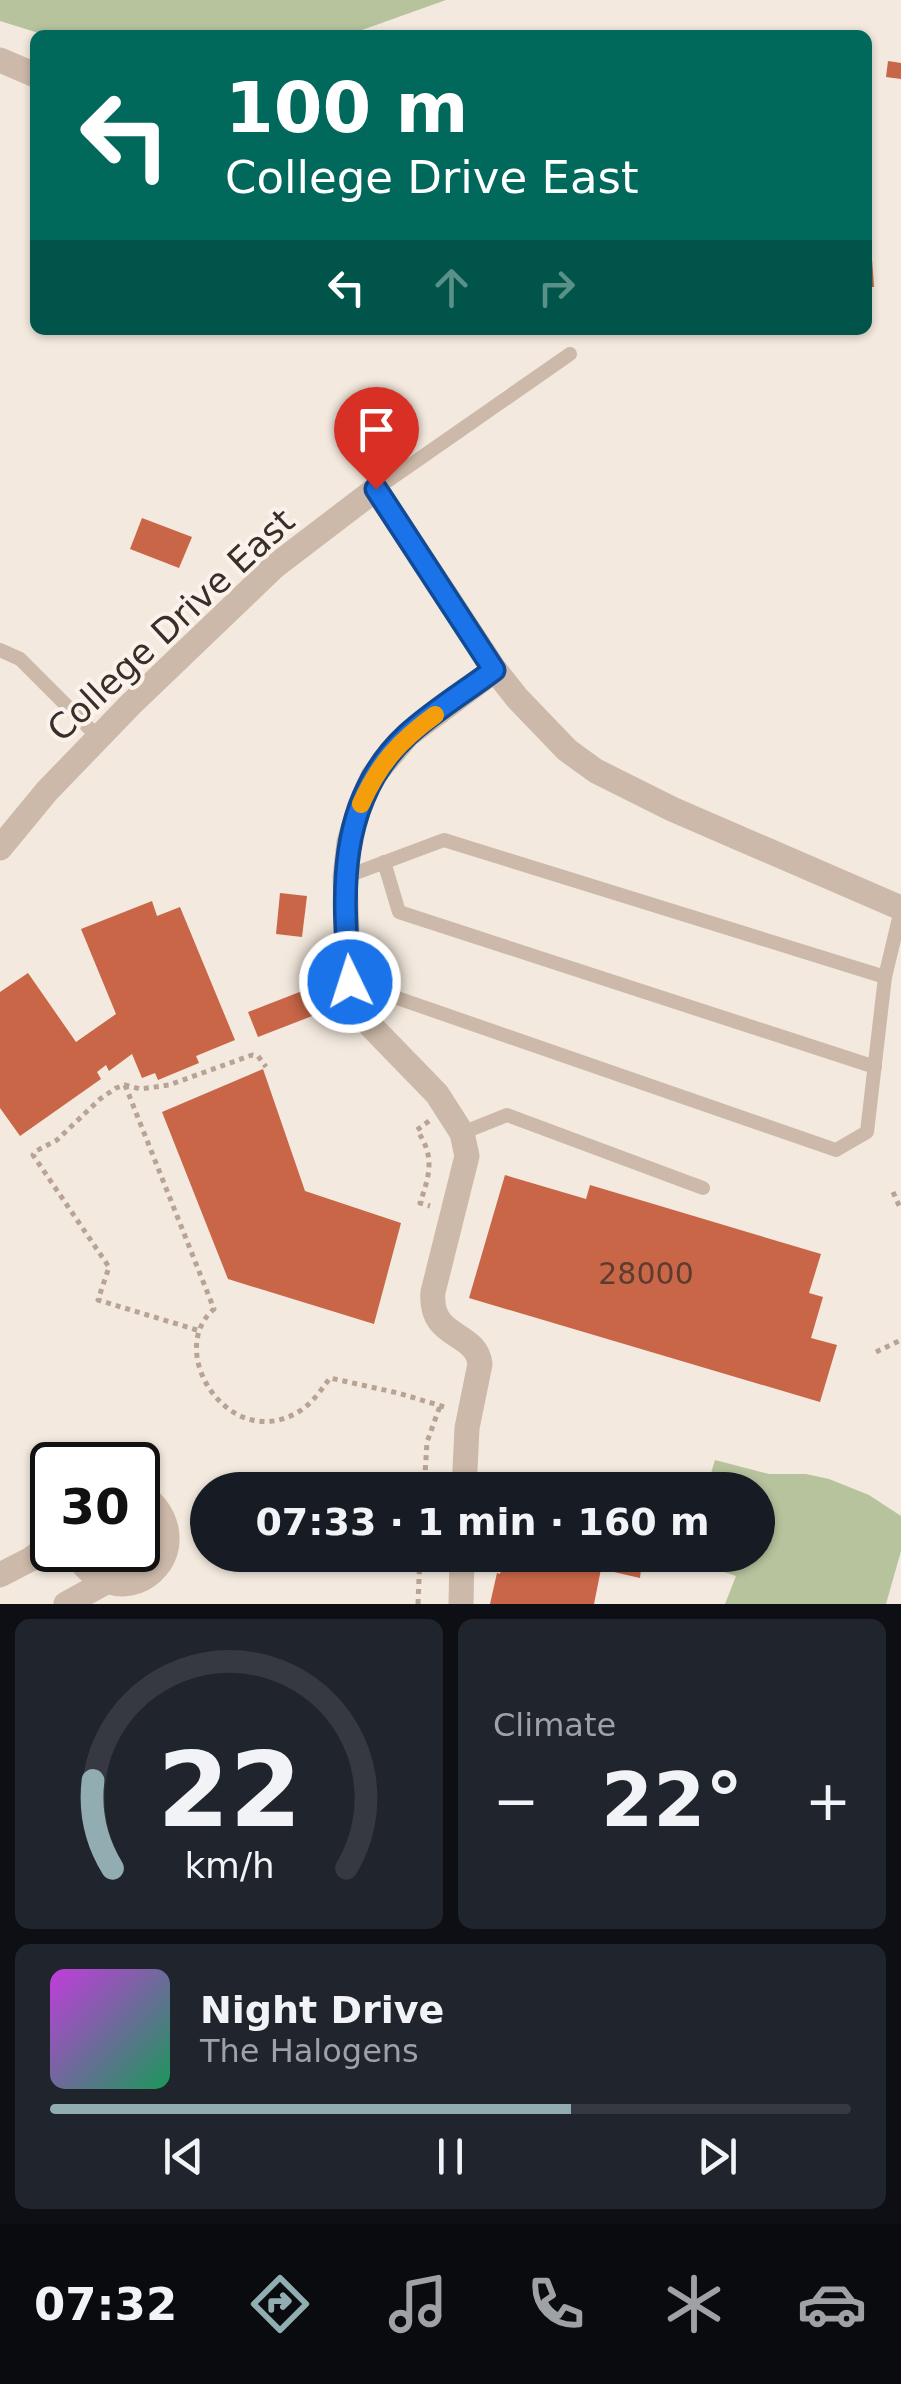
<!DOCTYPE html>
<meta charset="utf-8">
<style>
:root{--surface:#171b24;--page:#20242c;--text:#f1f3f6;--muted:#9ea1a6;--line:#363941;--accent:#92adb1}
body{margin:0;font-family:"DejaVu Sans",sans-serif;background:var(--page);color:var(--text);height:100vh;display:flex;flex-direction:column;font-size:38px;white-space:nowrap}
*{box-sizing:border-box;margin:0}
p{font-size:32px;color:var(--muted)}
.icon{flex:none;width:55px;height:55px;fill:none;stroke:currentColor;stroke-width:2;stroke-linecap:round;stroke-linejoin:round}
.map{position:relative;height:1604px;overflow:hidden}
.drawer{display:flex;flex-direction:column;gap:15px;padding:15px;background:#0d0f14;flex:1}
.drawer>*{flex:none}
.hud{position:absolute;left:30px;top:30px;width:842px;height:305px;border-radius:15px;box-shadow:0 2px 8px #0004;background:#00695c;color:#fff;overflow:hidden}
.speed{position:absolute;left:30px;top:1442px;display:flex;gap:20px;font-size:50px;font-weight:700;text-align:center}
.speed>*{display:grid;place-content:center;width:130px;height:130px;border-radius:50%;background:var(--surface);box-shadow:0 2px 8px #0004;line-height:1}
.speed .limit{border:5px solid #111;border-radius:15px;background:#fff;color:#111}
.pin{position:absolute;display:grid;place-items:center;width:85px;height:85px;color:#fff;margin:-102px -42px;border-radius:50% 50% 50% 0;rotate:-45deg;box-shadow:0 0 10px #0007}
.pin .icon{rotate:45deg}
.me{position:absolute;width:110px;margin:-55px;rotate:356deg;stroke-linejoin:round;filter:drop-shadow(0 0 8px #0008)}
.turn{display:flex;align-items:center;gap:35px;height:210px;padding:0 30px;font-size:45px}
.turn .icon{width:130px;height:130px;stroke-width:2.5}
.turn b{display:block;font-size:70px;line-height:85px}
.lanes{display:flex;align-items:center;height:95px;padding:0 30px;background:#0003;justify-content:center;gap:50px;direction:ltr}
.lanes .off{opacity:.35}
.big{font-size:75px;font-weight:700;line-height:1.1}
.drawer .tile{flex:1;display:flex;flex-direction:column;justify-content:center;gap:15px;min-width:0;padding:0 35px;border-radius:15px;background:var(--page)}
.drawer .dial{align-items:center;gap:0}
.dial svg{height:260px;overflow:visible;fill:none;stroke:var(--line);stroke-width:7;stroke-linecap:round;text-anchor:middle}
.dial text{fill:var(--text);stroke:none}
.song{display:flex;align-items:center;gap:30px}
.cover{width:120px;height:120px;border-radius:15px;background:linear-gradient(135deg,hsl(290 70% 55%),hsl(150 70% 35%))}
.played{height:10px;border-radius:5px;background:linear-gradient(90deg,var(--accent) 65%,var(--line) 65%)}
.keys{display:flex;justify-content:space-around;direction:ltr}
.heat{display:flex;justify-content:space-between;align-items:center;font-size:55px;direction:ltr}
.drawer .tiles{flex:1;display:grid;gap:15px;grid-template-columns:1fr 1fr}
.tile:last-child{grid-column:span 2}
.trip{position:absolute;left:190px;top:1472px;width:585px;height:100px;border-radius:50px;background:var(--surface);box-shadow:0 2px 8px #0004;font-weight:700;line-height:100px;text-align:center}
.tabs{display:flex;height:160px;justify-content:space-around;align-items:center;background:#090b0e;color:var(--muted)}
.tabs .icon{width:70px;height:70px}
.tabs .current{color:var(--accent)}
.tabs b{font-size:45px;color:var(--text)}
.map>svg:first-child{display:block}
</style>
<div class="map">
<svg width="901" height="1604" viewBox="0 0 901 1604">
<rect width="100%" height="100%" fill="#f3e9de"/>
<g fill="#b7c39d">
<polygon points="0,0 446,0 348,35 45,35 0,21"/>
<polygon points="715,1460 769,1474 806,1474 829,1479 869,1495 901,1516 901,1551 886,1604 725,1604 736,1576 686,1559 687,1555 758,1555 758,1490 706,1490"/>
</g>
<g fill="#c96647">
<polygon points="888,61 901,63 901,79 886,77"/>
<polygon points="868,259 872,259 874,287 868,287"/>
<polygon points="142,518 192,537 179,568 130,549"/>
<polygon points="280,893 307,896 302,937 276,934"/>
<polygon points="152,901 157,916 180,907 235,1040 196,1056 199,1063 158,1080 155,1073 142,1078 132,1054 109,1071 106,1065 97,1072 101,1079 20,1136 0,1108 0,992 28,973 76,1042 116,1014 81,929"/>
<polygon points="315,986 325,1011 258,1037 248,1012"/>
<polygon points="263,1069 305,1191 401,1223 374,1324 228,1279 162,1112"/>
<polygon points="505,1175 586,1199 590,1185 821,1254 809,1293 823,1297 811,1338 837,1345 820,1402 469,1298"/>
<polygon points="557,1479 599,1488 599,1490 541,1490 542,1481 556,1484"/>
<polygon points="504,1555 648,1555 645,1570 641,1569 640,1578 601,1569 594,1604 490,1604 497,1573 500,1574"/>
</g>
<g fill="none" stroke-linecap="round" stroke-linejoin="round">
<g stroke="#b8a394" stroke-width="5" stroke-dasharray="5 5" stroke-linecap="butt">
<path d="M125 1085 214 1309C164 1352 230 1453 298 1412 312 1404 321 1390 330 1378L398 1393 448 1408"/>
<path d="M429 1121 417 1130C435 1157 430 1174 420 1203L430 1206"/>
<polyline points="893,1192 901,1210"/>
<polyline points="197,1330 98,1300 109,1267 33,1155 36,1151 57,1140 100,1099 116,1088 125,1085 140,1089 169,1085 252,1055 258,1056 266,1067"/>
<polyline points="876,1352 901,1340"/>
<polyline points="424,1490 427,1442 440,1406"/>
<polyline points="418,1604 420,1555"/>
</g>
<g stroke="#ccb9a9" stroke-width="14">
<polyline points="376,489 570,354"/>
<polyline points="0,650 20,659 99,738"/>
<polyline points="384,862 399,912 875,1067"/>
<polyline points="345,877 444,840 885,977"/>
<polyline points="351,982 836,1150 867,1132 885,977 901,910"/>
<polyline points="462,1133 507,1115 703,1188"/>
</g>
<g stroke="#ccb9a9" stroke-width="25">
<polyline points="0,60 35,75"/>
<path d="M464 1490 467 1428 480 1364C476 1330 429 1340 433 1292L467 1156 462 1133 437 1094 370 1025 357 1004 351 982 348 960 345 877 349 842 359 808 373 776 408 735 495 670"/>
<polyline points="461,1604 462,1555"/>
</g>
<g stroke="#ccb9a9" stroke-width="25">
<polyline points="0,848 47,791 131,704 275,566 376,489 495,670 517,698 567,750 596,771 672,809 901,908"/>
<path d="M75 1550C87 1581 126 1596 152 1572 179 1548 167 1507 138 1493"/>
<polyline points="0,1575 31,1559 52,1544"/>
<polyline points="66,1604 106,1582"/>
</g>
</g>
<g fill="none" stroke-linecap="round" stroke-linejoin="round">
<g stroke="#114b97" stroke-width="25">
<path id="route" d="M350 982C342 895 336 801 407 735 433 711 466 691 494 670L376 489"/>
</g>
<use href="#route" stroke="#1a73e8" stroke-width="18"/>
<path stroke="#f59e0b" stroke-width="18" d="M361 804C379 764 399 741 435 715"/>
</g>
<g text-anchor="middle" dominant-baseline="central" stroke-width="8" stroke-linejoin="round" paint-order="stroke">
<g font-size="30" fill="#5d3c30">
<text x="646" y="1273">28000</text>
</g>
<g font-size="35" fill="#392e29" stroke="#fbf3eb">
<text transform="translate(171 625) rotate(-43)">College Drive East</text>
</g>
</g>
</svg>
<div class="speed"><div class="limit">30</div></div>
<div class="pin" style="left:376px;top:489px;background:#d93025"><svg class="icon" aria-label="arrive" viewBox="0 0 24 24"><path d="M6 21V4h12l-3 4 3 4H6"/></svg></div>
<svg class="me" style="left:350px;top:982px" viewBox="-20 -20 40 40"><circle r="17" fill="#1a73e8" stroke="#fff" stroke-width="3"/><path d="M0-11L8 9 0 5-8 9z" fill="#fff"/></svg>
<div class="trip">07:33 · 1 min · 160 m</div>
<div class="hud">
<div class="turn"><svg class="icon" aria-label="left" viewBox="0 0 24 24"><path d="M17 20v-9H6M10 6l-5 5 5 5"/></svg><div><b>100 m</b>College Drive East</div></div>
<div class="lanes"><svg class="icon" aria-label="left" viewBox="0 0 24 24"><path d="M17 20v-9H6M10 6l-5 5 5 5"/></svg><svg class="icon off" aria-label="ahead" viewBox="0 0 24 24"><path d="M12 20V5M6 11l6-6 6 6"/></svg><svg class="icon off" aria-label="right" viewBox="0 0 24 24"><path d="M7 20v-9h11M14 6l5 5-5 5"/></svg></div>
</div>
</div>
<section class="drawer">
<div class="tiles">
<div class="tile dial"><svg viewBox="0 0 100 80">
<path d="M14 69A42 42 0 1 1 86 69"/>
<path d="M14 69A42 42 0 0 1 8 42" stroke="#92adb1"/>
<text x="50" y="56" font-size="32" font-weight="700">22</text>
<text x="50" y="72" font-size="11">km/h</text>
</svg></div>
<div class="tile"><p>Climate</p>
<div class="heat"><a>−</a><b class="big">22°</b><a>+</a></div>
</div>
<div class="tile">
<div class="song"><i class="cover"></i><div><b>Night Drive</b><p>The Halogens</p></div></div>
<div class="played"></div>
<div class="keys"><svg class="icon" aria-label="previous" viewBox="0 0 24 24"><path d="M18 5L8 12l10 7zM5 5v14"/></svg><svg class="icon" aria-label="pause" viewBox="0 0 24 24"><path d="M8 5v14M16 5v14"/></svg><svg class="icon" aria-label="next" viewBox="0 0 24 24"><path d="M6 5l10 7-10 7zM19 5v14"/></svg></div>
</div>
</div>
</section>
<nav class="tabs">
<b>07:32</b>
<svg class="icon current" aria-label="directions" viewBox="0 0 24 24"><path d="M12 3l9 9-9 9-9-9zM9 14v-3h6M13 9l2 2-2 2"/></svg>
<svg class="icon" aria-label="music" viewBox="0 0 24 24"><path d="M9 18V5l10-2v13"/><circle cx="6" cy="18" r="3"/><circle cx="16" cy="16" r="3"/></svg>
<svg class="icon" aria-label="phone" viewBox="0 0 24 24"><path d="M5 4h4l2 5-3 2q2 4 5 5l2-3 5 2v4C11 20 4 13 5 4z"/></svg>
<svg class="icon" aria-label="climate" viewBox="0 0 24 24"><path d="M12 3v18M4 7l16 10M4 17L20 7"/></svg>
<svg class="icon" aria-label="car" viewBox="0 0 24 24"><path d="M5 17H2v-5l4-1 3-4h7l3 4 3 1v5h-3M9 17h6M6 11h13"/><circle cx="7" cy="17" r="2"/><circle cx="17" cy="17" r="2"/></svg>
</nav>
